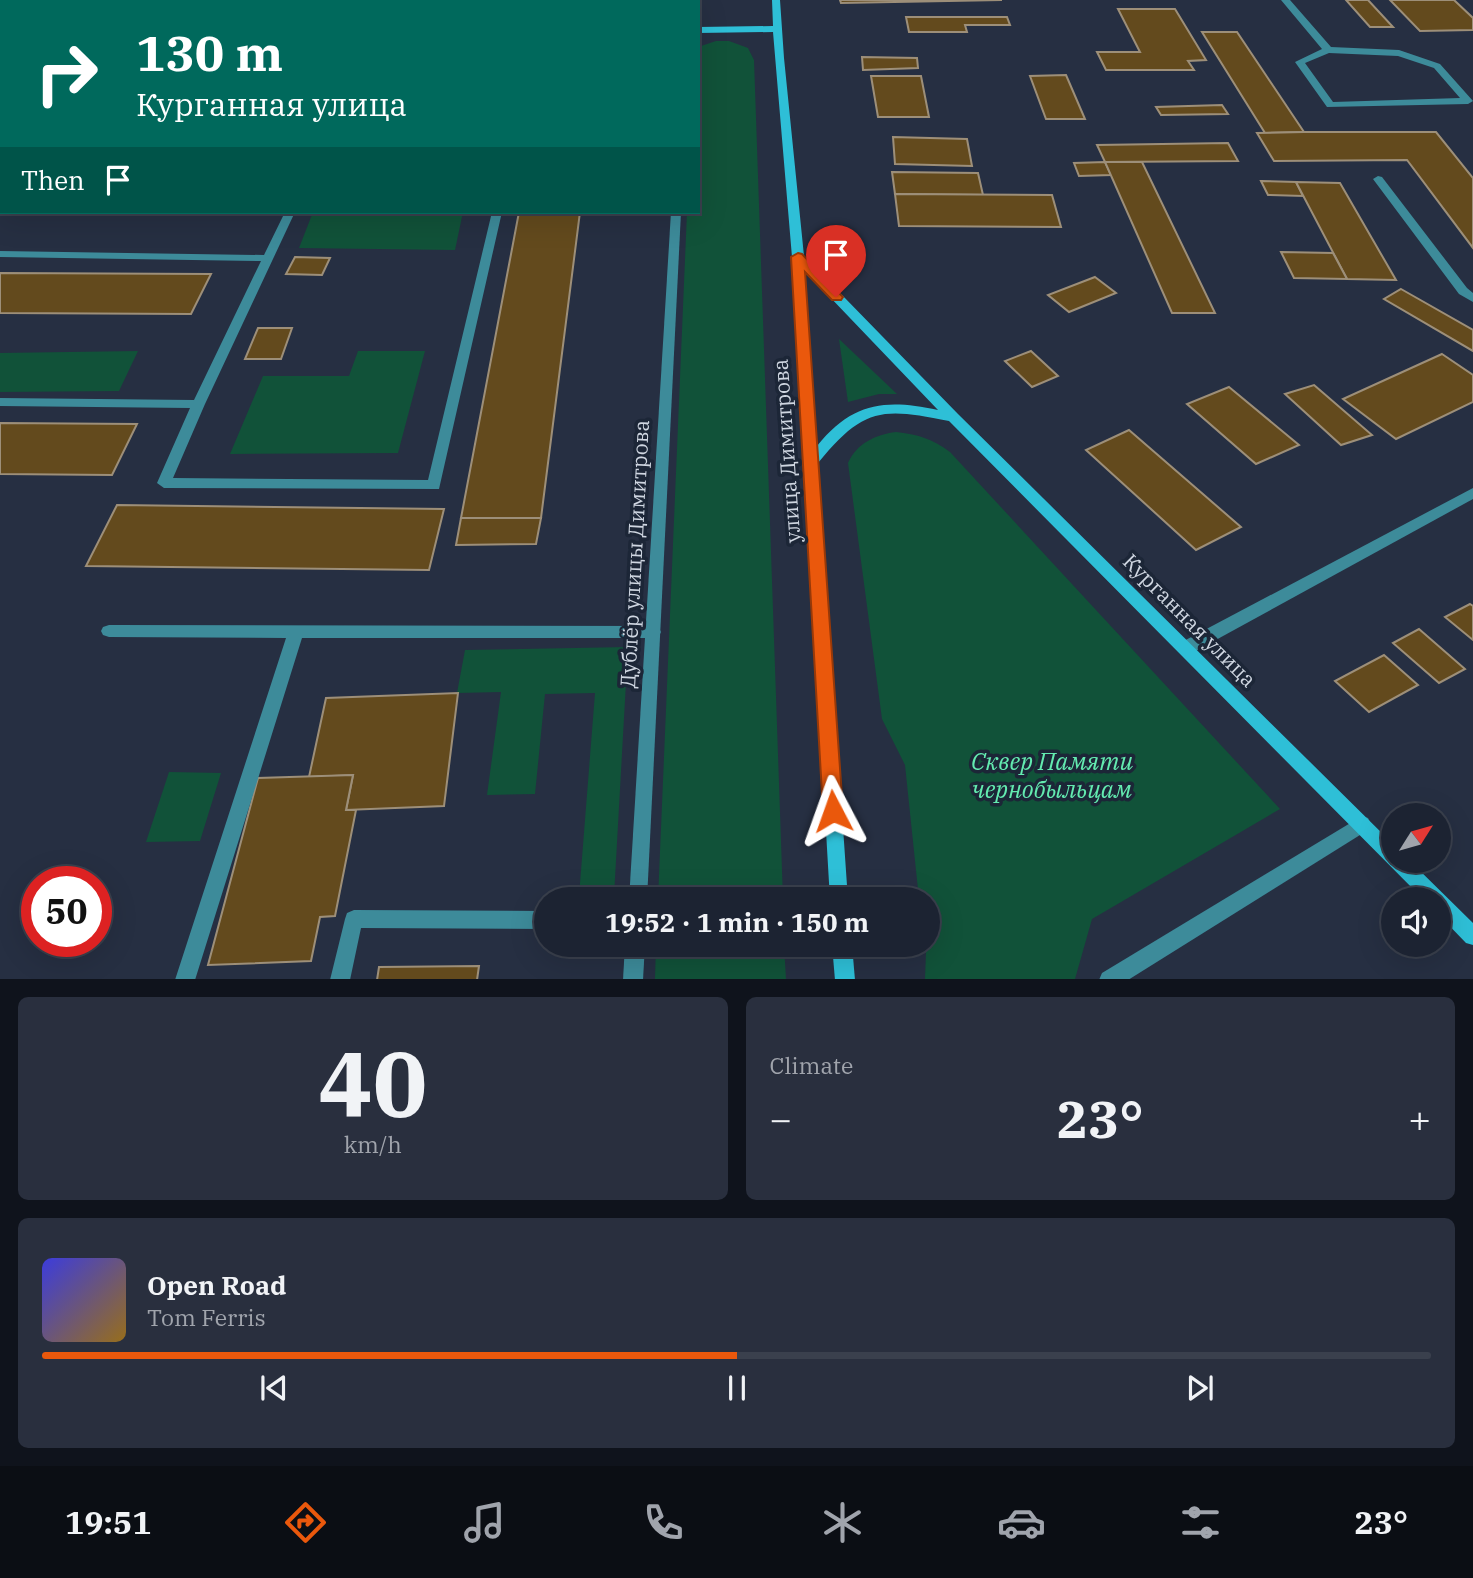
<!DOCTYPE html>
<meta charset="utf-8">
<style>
:root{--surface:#1c2332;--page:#292f3e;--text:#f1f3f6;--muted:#a0a4ac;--line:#3a404d;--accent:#ea580c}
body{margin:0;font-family:"IBM Plex Serif",serif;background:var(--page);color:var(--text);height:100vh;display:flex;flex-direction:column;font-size:26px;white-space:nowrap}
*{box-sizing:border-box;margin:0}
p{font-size:23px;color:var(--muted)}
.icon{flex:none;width:38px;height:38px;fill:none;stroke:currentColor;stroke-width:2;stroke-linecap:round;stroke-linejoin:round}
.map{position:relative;height:979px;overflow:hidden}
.details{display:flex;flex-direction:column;gap:18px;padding:18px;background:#0f131c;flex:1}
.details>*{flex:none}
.top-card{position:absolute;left:0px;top:0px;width:700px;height:214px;box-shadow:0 7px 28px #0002,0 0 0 2px var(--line);background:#00695c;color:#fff;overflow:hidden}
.needle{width:46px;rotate:53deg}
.buttons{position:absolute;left:1381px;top:803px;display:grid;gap:14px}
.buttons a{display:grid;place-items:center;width:70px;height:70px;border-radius:50%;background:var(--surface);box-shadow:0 7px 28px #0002,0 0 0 2px var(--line);font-size:35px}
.speed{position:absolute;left:21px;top:866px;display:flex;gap:14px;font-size:35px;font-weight:700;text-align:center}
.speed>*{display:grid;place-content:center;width:91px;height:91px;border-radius:50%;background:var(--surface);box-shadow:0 7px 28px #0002,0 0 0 2px var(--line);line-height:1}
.speed .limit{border:10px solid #d22;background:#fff;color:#111}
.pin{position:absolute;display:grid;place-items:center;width:60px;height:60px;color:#fff;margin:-72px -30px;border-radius:50% 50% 50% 0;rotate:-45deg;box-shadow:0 0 7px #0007}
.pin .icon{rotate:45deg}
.me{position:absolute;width:77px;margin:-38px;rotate:356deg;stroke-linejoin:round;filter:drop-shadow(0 0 5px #0008)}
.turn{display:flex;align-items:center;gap:24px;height:147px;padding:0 21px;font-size:32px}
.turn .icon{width:91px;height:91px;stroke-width:2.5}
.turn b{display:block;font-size:49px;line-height:60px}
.then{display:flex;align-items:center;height:66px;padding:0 21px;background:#0003;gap:14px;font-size:26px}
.big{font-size:52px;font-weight:800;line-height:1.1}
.details .widget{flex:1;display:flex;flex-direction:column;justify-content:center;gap:10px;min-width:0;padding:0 24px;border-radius:10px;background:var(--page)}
.details .dial{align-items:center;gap:0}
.dial b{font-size:91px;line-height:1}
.song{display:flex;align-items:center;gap:21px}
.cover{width:84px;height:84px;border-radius:10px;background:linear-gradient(135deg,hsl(240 70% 55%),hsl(40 70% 35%))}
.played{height:7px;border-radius:4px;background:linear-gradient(90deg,var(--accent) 50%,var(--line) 50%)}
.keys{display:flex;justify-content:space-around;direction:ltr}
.heat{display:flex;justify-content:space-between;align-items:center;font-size:38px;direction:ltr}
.details .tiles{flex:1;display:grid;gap:18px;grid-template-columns:1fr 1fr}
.widget:last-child{grid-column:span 2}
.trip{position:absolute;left:534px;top:887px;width:406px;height:70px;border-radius:35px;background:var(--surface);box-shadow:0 7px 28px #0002,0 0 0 2px var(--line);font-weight:800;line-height:70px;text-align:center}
.tab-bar{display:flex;height:112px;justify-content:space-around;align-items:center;background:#0b0e14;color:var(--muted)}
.tab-bar .icon{width:49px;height:49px}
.tab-bar .active{color:var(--accent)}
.tab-bar b{font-size:32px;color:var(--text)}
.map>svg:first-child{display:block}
</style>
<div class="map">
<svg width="1473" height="980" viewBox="0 0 1473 980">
<rect width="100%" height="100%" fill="#262f42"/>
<g fill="#115239">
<polygon points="716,41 729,41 748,48 754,60 783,899 658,899 687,212 698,212 698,47"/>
<polygon points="313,212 463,212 455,250 299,248"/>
<polygon points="839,339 897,394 879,394 848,402"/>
<polygon points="138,351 119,391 0,392 0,353"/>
<polygon points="358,351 425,351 398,453 230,454 263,376 349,376"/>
<path d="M896 432C917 434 933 439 950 452L1280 809 1092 919 1075 979H925L928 900 919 899 905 765 882 719 848 463C857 443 875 435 896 432Z"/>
<polygon points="628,647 614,896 579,896 595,693 545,694 535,794 487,795 501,692 457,693 465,650"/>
<polygon points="169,772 221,773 200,841 146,842"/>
<polygon points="656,945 784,945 786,979 655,979"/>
</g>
<g fill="#634a1d" stroke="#9d8f79" stroke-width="2">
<polygon points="840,0 1002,0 841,3"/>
<polygon points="1346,0 1368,0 1393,27 1370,27"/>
<polygon points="1390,0 1454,0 1473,18 1473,30 1420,31"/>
<polygon points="1118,9 1175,9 1206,60 1188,61 1194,70 1106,70 1097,52 1140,52"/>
<polygon points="906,17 1007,17 1010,25 965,25 967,32 909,32"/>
<polygon points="1202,32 1237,32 1304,132 1265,133"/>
<polygon points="862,57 917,58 918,68 863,70"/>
<polygon points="1066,75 1085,119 1046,119 1030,76"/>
<polygon points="871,76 921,76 929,117 878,117"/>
<polygon points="1222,105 1228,114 1161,115 1156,107"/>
<polygon points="1304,132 1436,132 1473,178 1473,248 1407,160 1274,161 1257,133"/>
<polygon points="893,137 967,139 972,166 895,164"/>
<polygon points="1228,143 1238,161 1105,162 1097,145"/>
<polygon points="1105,162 1111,175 1079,176 1074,163"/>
<polygon points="1105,162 1142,162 1215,313 1172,313"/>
<polygon points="892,172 978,173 983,195 895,194"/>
<polygon points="1261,181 1296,182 1303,196 1268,195"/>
<polygon points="1296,182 1340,183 1396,280 1347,279"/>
<polygon points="895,194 1052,195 1061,227 899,226"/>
<polygon points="519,212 580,212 541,518 461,518"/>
<polygon points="1281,252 1333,253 1347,279 1294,278"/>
<polygon points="295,257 330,258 322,275 286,274"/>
<polygon points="0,273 211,274 191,314 0,313"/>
<polygon points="1095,277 1116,293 1069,312 1048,295"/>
<polygon points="1401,289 1473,330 1473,351 1384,299"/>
<polygon points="258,328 292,328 281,359 245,359"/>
<polygon points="1031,351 1058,376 1032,387 1005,361"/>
<polygon points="1442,354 1473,375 1473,402 1396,439 1343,399"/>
<polygon points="1314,385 1372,435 1341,445 1285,394"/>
<polygon points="1229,387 1299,445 1256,464 1187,404"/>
<polygon points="0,423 137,424 112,475 0,474"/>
<polygon points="1129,430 1241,527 1196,550 1086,450"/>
<polygon points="117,505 444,509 429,570 86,566"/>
<polygon points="461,518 541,518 536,544 456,545"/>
<polygon points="1470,604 1473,606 1473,640 1445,617"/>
<polygon points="1419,629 1465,669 1439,683 1393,643"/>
<polygon points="1384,655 1418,685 1369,712 1335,681"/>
<polygon points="458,693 444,806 346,810 353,775 309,777 326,698"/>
<polygon points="353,775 346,810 356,810 335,916 320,917 311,961 208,965 258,778"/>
<polygon points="479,966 477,980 377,980 379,967"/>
</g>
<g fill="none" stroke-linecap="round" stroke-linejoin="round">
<g fill="#3d8b9a" fill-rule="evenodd">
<polygon points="0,0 308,0 310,2 2,2 0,5"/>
<path d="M1281 0H1290L1331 47 1399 50 1440 64 1473 101 1468 104 1327 107 1295 62 1322 49ZM1329 53 1398 56 1434 68 1460 98 1333 102 1305 63Z"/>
<rect x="0" y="51" width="2" height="6"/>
<rect x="0" y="143" width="2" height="6"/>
<polygon points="1378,176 1382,177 1467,288 1473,293 1473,302 1459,294 1373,179"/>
<polygon points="285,212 295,212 205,404 173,478 428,480 492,212 502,212 439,489 164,488 157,483 190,408 0,406 0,398 194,400 261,261 0,257 0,251 264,255"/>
<polygon points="109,625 653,626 659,628 661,632 659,636 653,638 302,638 195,980 175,980 286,638 109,637 103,635 101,631 103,627"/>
<polygon points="1362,816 1368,818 1371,824 1368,830 1128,980 1099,980 1102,973"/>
<polygon points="354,910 546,911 546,929 361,928 350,980 330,980 345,919 347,913"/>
</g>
<g fill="#3d8b9a" fill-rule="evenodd">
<rect x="684" y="0" width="8" height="2"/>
<polygon points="671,212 681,212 647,900 629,900"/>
<polygon points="1473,488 1473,499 1192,653 1186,654 1180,653 1178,648 1180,643"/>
<polygon points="625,945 645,945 643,980 623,980"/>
</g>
<g fill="#2ebfd7" fill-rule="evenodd">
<path d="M772 0H780L784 58 804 256 958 414 1393 844V861H1410L1473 923V945L1466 943 1438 914V900H1424L949 421C881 407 863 408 818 463L848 900H830L805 469 802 465 804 462 792 257 773 32 698 33V27L773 26ZM805 271 938 410C885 399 853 402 817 446Z"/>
<rect x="0" y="22" width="2" height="6"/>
<rect x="0" y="36" width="2" height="6"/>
<polygon points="832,945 852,945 855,980 835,980"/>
</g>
</g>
<polygon fill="#ea580c" stroke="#983908" stroke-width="2" points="798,253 802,254 843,297 841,300 832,300 805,272 843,811 840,818 833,820 826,818 823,811 791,257"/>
<g text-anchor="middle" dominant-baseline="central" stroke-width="7" stroke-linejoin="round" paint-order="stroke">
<g font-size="21" fill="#cfd6e1" stroke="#1c2637">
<text transform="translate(786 451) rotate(-94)">улица Димитрова</text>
<text transform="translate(634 554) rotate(-87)">Дублёр улицы Димитрова</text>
<text transform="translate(1190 620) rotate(45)">Курганная улица</text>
</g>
<g font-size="24" font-style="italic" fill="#63ebb0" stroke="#1c2637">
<text x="1052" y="761">Сквер Памяти<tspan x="1052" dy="28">чернобыльцам</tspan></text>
</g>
</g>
</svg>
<div class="buttons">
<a><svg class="needle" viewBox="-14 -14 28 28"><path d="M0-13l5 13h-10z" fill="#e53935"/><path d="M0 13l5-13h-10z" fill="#a0a4ac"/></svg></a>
<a><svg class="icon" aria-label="sound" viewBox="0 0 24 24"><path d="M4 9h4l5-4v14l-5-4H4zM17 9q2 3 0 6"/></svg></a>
</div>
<div class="speed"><div class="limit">50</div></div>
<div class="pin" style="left:836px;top:297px;background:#d93025"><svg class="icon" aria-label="arrive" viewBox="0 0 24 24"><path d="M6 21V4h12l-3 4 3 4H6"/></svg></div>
<svg class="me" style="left:833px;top:811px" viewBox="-20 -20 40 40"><path d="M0-17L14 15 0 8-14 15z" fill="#ea580c" stroke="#fff" stroke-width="4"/></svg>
<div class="trip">19:52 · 1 min · 150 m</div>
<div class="top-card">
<div class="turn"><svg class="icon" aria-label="right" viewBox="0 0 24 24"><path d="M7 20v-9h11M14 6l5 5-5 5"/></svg><div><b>130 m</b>Курганная улица</div></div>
<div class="then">Then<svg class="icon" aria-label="arrive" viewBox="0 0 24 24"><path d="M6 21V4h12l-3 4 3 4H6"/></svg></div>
</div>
</div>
<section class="details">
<div class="tiles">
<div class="widget dial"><b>40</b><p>km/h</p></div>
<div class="widget"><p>Climate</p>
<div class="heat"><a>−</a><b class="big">23°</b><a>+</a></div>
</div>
<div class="widget">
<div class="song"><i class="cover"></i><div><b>Open Road</b><p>Tom Ferris</p></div></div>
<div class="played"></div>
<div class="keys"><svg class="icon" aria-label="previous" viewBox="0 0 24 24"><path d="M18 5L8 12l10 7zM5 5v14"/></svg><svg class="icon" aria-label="pause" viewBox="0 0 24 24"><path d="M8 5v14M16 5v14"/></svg><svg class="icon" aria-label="next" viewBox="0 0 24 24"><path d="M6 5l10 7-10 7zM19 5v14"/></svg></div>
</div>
</div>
</section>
<nav class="tab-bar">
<b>19:51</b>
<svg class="icon active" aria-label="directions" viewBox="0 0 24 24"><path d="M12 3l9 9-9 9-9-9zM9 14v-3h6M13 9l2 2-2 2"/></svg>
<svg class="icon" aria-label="music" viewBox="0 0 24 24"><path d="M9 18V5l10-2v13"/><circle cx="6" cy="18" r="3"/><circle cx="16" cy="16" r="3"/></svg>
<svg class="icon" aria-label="phone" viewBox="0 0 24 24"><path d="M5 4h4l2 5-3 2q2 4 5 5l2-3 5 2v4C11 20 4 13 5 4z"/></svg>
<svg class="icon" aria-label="climate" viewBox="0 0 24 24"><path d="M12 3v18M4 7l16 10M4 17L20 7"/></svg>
<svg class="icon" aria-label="car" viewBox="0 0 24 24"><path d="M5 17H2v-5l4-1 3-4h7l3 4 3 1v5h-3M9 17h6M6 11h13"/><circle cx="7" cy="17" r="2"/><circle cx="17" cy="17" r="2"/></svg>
<svg class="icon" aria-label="filters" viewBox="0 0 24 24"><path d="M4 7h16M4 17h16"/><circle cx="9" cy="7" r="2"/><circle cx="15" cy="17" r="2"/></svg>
<b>23°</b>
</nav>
